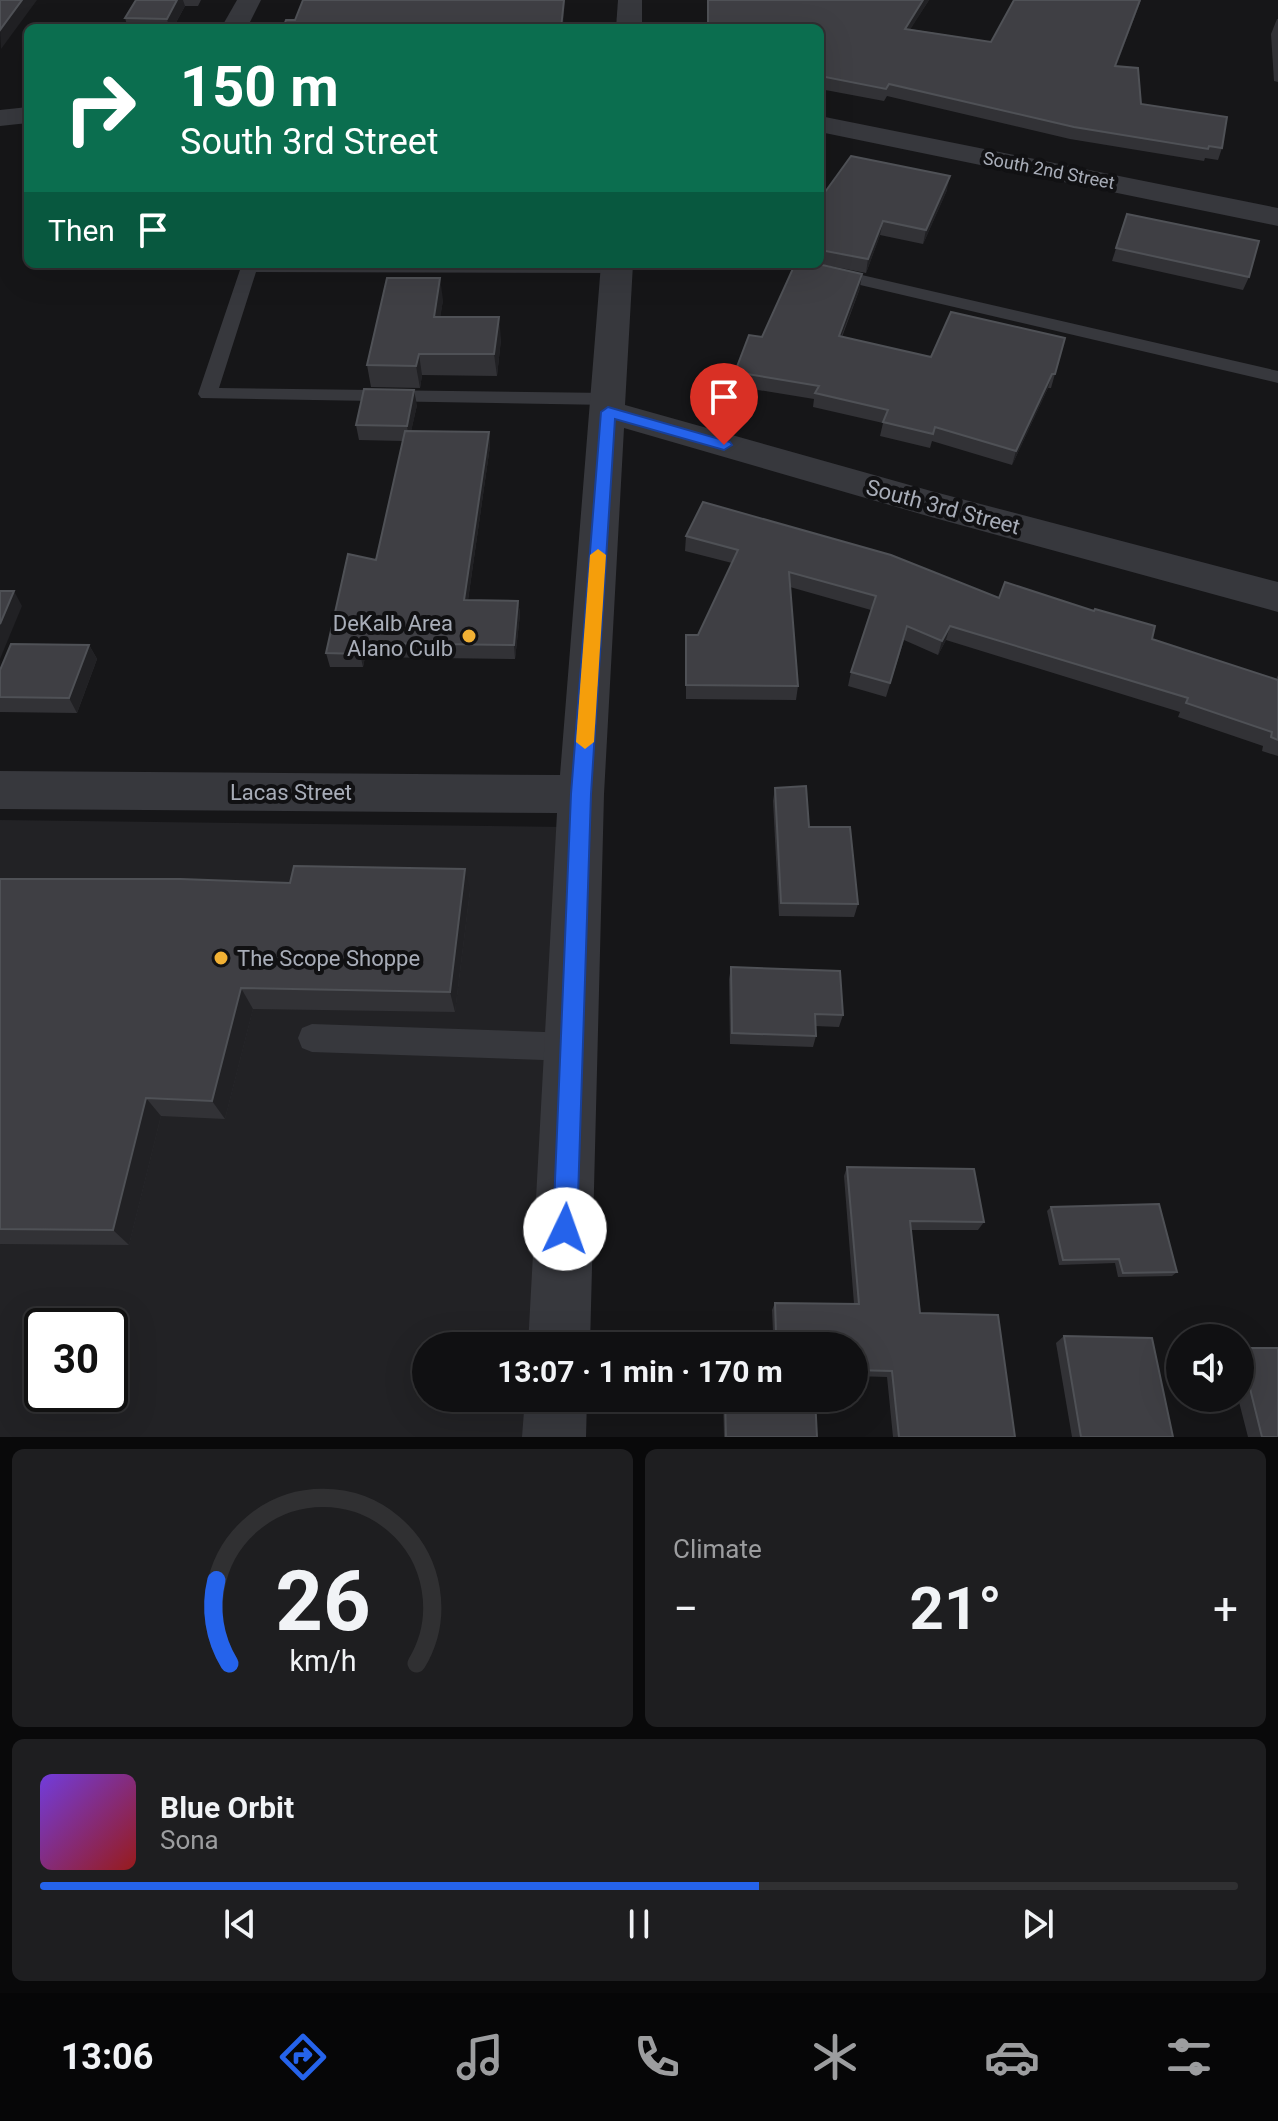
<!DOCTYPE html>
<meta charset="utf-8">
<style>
:root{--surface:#101012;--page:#1e1e20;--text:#f1f3f6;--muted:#9c9d9f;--line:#303032;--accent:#2563eb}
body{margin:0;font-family:Roboto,sans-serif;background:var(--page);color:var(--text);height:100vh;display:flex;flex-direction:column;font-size:30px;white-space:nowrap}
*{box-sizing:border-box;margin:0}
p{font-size:26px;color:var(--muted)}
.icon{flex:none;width:44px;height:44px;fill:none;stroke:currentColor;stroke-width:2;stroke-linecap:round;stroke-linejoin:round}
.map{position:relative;height:1437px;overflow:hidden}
.drawer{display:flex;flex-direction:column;gap:12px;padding:12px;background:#09090a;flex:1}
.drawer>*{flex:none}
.hud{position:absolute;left:24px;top:24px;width:800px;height:244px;border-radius:12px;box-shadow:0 8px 32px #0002,0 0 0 2px var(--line);background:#0b6e4f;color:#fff;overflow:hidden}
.buttons{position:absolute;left:1166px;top:1324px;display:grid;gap:16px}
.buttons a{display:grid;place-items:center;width:88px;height:88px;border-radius:50%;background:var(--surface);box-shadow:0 8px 32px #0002,0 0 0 2px var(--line);font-size:40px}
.speed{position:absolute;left:24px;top:1308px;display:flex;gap:16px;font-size:40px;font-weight:700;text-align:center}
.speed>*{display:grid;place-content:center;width:104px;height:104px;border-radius:50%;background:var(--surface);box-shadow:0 8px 32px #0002,0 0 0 2px var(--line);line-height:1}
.speed .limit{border:4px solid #111;border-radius:12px;background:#fff;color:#111}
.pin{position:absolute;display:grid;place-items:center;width:68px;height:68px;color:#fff;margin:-82px -34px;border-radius:50% 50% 50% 0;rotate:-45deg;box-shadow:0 0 8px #0007}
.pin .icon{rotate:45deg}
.me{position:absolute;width:88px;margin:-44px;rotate:3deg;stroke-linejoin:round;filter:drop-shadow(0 0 6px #0008)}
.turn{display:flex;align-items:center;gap:28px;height:168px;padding:0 24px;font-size:36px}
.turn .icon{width:104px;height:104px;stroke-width:2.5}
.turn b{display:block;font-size:56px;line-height:68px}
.then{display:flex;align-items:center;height:76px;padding:0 24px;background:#0003;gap:16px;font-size:30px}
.big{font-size:60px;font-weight:700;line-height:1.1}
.drawer .tile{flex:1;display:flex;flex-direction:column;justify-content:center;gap:12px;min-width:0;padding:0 28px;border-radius:12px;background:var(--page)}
.drawer .dial{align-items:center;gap:0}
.dial svg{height:208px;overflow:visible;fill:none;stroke:var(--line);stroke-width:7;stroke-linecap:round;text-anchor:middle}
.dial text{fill:var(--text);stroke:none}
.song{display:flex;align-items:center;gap:24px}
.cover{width:96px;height:96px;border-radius:12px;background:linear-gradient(135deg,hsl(260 70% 55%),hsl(0 70% 35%))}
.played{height:8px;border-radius:4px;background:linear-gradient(90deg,var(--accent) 60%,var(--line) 60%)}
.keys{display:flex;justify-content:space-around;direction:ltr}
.heat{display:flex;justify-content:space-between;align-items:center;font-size:44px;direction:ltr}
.drawer .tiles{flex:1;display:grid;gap:12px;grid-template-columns:1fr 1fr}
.tile:last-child{grid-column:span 2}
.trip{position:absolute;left:412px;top:1332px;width:456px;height:80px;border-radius:40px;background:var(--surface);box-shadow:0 8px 32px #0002,0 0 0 2px var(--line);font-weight:700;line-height:80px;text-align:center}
.menu{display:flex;height:128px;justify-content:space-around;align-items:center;background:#060607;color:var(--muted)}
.menu .icon{width:56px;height:56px}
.menu .on{color:var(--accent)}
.menu b{font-size:36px;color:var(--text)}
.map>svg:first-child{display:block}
</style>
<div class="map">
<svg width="1278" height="1437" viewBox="0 0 1278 1437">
<rect width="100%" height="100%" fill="#161618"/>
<path fill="#222225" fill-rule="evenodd" d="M0 820 564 827 531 1346H426V1398H528L525 1437H0ZM42 1326H110V1394H42Z"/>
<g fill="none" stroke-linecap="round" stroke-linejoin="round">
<g fill="#37383d" fill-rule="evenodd">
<polygon points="242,264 622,264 625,268 622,272 616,273 256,272 219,388 609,393 619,399 609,405 201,398 198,394"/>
<polygon points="783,264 814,264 1278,371 1278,383 792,269"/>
<polygon points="312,1024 572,1033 582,1037 586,1047 582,1057 572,1061 312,1052 302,1048 298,1038 302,1028"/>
</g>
<g fill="#37383d" fill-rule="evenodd">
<polygon points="237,0 261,0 247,28 221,28"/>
<polygon points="618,0 642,0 642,28 616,28"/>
<polygon points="28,107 28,123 0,126 0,110"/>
<polygon points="820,116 1278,208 1278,226 820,132"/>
<polygon points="601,264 633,264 625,405 931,491 1278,582 1278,612 931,517 624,428 604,794 590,1346 528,1346 557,813 0,809 0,771 560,775"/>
<polygon points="525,1398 587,1398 586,1437 522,1437"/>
</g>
</g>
<g fill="#323236">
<polygon points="136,0 201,0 198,6 185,6 173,28 128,28 125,18"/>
<polygon points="707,0 929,0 910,29 991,42 1141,0 1116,66 1141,104 1222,148 1218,160 1205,158 1204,161 1070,139 887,96 884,101 820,89 820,28 708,28"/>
<polygon points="1277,19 1278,19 1278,82 1274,81 1271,34"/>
<polygon points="947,190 923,244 880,235 866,273 820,264 820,199"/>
<polygon points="1127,214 1249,277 1243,290 1112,261"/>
<polygon points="860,288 842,337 931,357 1055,374 1051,388 1048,388 1012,465 932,441 930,448 880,436 883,423 813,407 814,399 734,386 735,372 762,337"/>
<polygon points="443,300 440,317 501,339 497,376 422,375 420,388 371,387 367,365"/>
<polygon points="417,405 411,431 489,432 490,446 468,600 518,601 520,614 515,659 365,657 363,667 330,667 326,653 376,560 403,441 359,440 356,425"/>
<polygon points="686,536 999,598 1152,639 1276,680 1278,675 1278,756 1262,751 1263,746 1178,717 1180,712 946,640 938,655 904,640 886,697 848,686 851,672 871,610 790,587 798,686 796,700 686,699 686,635 698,635 732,563 685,551"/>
<polygon points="89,645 97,659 77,713 0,712 0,670"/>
<polygon points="775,788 809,827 858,904 854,917 779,916 773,801"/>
<polygon points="0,879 470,891 455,1012 253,1009 225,1119 161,1116 129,1245 0,1244"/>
<polygon points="731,967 843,1015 839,1027 815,1026 816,1036 813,1047 730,1044 729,979"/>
<polygon points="847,1167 984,1222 978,1230 911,1230 920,1313 1015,1437 893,1437 887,1377 854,1376 854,1346 722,1346 723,1332 773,1332 772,1310 775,1303 854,1304 844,1176"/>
<polygon points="1051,1207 1177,1272 1172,1276 1118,1277 1115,1263 1059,1265 1047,1211"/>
<polygon points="1064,1336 1173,1437 1072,1437 1056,1343"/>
<polygon points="1240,1348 1278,1437 1248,1437 1238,1398 1240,1398"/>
<polygon points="723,1398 815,1398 817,1437 724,1437"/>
</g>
<g fill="#212124">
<polygon points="22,0 37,0 1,49 0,30"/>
<polygon points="177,0 183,0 185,6 173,28 169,28 167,19"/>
<polygon points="564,0 565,0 563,28 561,28"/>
<polygon points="923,0 929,0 903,41 905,29"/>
<polygon points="1140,0 1141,0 1112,78 1115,66"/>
<polygon points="950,176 947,190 923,244 926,230"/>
<polygon points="883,221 880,235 866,273 868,259"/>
<polygon points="862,274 860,288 836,350 839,336"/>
<polygon points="440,278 443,300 437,339 434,317"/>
<polygon points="499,317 501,339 497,376 494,354"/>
<polygon points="419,354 422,375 420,388 416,366"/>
<polygon points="1052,374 1048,388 1012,465 1016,451"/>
<polygon points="414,390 417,405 409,441 407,426"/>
<polygon points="489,432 490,446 466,614 464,600"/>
<polygon points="14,591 22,606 0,659 0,624"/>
<polygon points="518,601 520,614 515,659 514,645"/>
<polygon points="950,626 946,640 938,655 942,641"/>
<polygon points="362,643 365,657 363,667 360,654"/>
<polygon points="89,645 97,659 77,713 69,698"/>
<polygon points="465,869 470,891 455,1012 450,992"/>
<polygon points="241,988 253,1009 225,1119 212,1101"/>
<polygon points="146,1098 161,1116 129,1245 113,1230"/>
</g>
<g fill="#3f3f44" stroke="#4f5156" stroke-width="2">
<polygon points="0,0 22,0 0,30"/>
<polygon points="136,0 177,0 167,19 125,18"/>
<polygon points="303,0 564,0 561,28 283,28 286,20 295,20"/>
<polygon points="708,0 923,0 905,29 991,42 1014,0 1140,0 1115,66 1138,68 1141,104 1227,117 1222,148 1209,146 1208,149 1074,127 889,84 886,89 820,76 820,28 708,28"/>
<polygon points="851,156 950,176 926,230 883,221 868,259 820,250 820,199"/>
<polygon points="1127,214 1259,241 1249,277 1116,248"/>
<polygon points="795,264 818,264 862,274 839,336 931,357 951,312 1065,338 1055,374 1052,374 1016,451 935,427 933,434 883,422 888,410 815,393 819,386 735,372 749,335 762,337"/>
<polygon points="387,278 440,278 434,317 499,317 494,354 419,354 416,366 367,365"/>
<polygon points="364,389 414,390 407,426 356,425"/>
<polygon points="405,431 489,432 464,600 518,601 514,645 362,643 360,654 326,653 348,554 376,560"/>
<polygon points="703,502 891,555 999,598 1005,582 1094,611 1095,609 1155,626 1152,639 1278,680 1278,740 1271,737 1272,732 1186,703 1188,698 950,626 942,641 907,626 890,683 851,672 876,596 789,572 798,686 686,685 686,635 698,635 738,550 686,536"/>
<polygon points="0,591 14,591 0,624"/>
<polygon points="11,644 89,645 69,698 0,697 0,670"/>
<polygon points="806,786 809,827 850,827 858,904 781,903 775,788"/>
<polygon points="294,866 465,869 450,992 241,988 212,1101 146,1098 113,1230 0,1229 0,879 181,879 290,883"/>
<polygon points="731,967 840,971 843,1015 815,1014 816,1036 732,1033"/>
<polygon points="847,1167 974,1169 984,1222 910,1221 920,1313 998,1315 1015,1437 899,1437 892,1371 854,1370 854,1346 724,1346 723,1332 776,1333 775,1303 859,1304"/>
<polygon points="1159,1204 1177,1272 1123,1273 1119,1259 1063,1260 1051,1207"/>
<polygon points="1064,1336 1152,1338 1173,1437 1081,1437"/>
<polygon points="1240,1348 1278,1348 1278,1437 1262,1437"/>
<polygon points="725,1398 815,1398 817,1437 726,1437"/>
</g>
<polygon fill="#2563eb" stroke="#184099" stroke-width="2" points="608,407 730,442 732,445 724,450 615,419 591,794 577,1229 573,1238 565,1241 556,1238 553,1229 571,794 601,412"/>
<polygon fill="#f59e0b" points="598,549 606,555 594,742 585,749 576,742 590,555"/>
<g fill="#f2b134" stroke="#111113" stroke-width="3">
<circle cx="469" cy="636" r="8"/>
<circle cx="221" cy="958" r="8"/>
</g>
<g text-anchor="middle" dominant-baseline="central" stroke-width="8" stroke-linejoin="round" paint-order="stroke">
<g font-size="18" fill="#a8adb8" stroke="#111113">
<text transform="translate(1049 170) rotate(11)">South 2nd Street</text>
</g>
<g font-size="22" fill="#a8adb8" stroke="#111113">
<text transform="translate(943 507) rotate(15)">South 3rd Street</text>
<text x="291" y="792">Lacas Street</text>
</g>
<g font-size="22" fill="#a8adb8" stroke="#111113" text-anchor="end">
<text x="453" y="623">DeKalb Area<tspan x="453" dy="25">Alano Culb</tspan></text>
<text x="237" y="958" text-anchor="start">The Scope Shoppe</text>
</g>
</g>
</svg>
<div class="buttons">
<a><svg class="icon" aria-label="sound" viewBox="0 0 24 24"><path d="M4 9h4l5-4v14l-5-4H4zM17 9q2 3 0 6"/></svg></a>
</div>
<div class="speed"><div class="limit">30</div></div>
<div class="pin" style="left:724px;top:445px;background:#d93025"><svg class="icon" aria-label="arrive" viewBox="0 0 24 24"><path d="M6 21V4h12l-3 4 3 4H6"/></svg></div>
<svg class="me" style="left:565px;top:1229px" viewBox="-20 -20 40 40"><circle r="19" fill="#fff"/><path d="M0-13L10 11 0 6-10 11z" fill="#2563eb"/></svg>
<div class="trip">13:07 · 1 min · 170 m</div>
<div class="hud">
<div class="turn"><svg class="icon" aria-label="right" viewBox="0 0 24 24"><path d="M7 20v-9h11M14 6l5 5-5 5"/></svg><div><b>150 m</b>South 3rd Street</div></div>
<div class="then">Then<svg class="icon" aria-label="arrive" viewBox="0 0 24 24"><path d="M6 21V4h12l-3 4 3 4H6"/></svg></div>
</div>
</div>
<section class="drawer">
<div class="tiles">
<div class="tile dial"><svg viewBox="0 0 100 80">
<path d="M14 69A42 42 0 1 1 86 69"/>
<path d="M14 69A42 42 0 0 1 9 37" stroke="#2563eb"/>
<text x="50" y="56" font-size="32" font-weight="700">26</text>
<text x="50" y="72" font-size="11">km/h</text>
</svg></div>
<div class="tile"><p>Climate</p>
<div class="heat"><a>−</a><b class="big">21°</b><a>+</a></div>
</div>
<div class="tile">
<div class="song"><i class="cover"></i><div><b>Blue Orbit</b><p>Sona</p></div></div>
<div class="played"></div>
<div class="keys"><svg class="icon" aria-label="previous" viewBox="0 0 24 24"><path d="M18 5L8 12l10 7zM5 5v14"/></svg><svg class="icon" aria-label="pause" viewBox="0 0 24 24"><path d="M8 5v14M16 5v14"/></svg><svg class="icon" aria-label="next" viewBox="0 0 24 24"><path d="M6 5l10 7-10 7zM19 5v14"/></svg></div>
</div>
</div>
</section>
<nav class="menu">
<b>13:06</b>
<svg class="icon on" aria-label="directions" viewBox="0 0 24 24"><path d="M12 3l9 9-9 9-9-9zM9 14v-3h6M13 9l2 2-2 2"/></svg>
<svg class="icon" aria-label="music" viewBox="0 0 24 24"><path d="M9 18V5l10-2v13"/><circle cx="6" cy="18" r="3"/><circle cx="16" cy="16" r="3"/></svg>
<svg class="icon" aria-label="phone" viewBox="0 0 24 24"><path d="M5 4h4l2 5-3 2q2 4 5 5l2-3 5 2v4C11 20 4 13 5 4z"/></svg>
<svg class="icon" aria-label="climate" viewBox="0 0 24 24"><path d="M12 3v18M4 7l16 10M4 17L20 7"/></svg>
<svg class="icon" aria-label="car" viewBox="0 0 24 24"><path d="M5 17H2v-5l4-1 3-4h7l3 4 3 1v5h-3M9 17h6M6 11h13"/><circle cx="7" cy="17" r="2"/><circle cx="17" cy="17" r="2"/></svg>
<svg class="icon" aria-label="filters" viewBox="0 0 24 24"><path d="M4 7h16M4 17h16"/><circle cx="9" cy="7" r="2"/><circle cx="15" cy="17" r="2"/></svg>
</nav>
